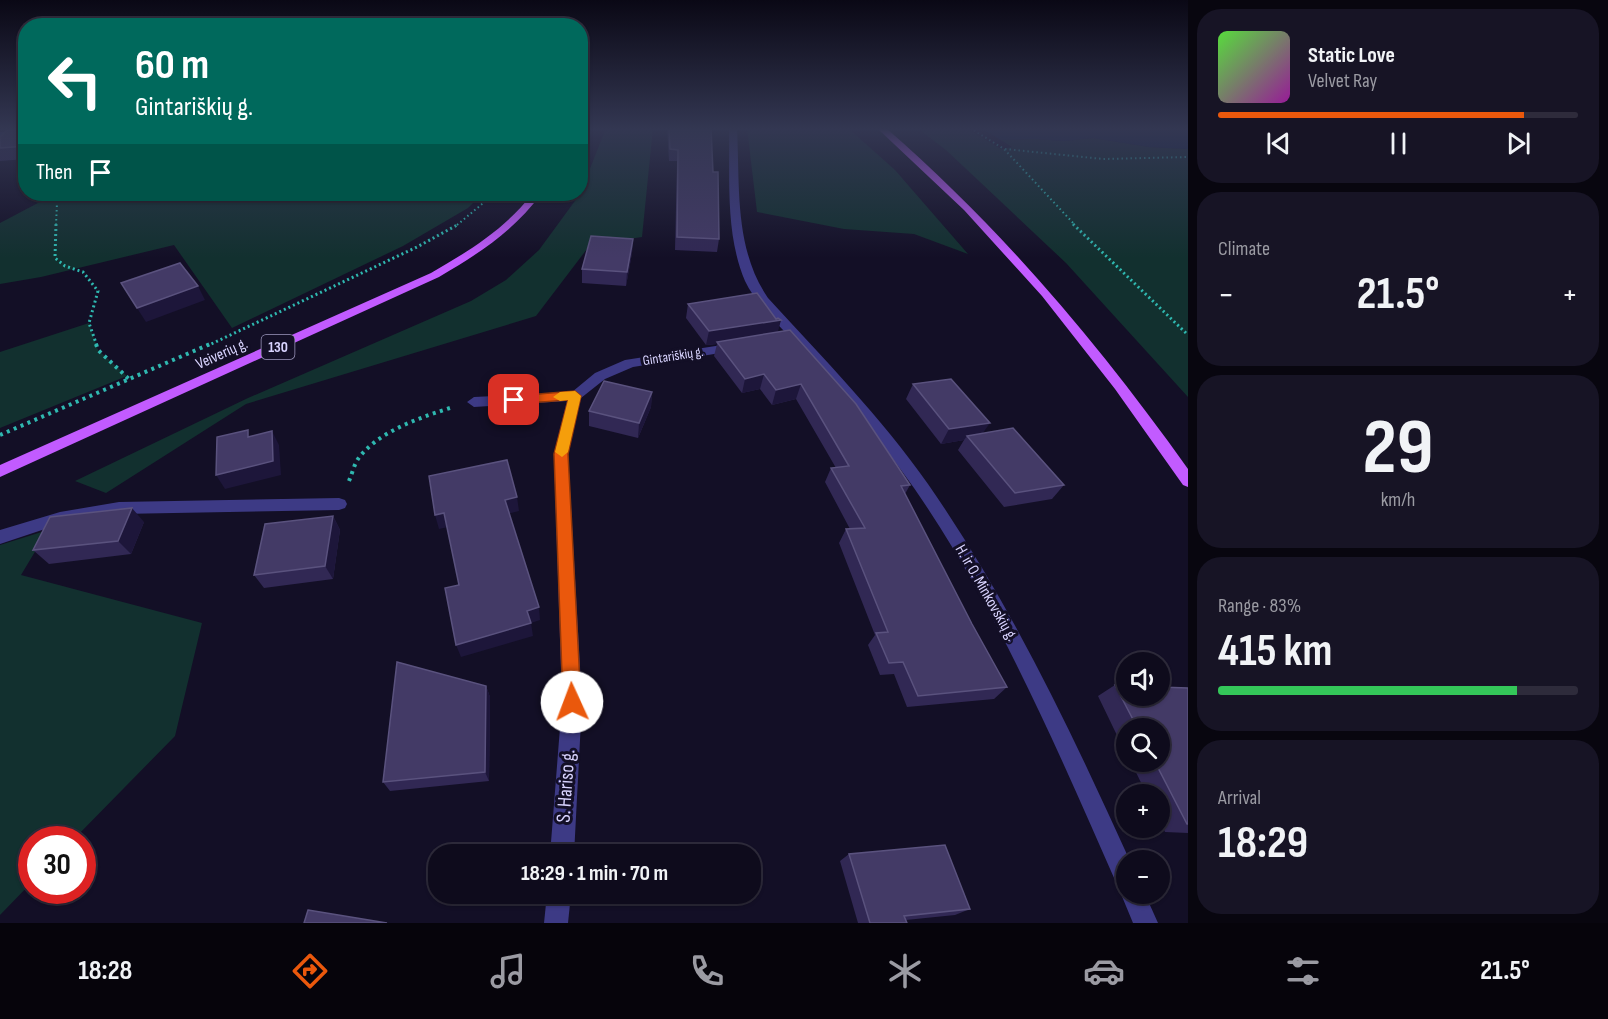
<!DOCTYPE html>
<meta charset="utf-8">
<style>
:root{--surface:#0e0b1c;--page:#171425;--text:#f1f3f6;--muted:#9b9ba3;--line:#2e2b3b;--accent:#ea580c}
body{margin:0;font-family:"Sofia Sans Condensed",sans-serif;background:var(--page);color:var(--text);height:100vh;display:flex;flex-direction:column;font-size:22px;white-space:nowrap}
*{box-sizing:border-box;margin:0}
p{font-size:20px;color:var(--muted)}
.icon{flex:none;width:33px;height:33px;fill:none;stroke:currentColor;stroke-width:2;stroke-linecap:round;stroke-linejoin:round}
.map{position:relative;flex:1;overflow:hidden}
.drawer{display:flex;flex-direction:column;gap:9px;padding:9px;background:#08060f;width:420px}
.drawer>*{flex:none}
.banner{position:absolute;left:18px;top:18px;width:570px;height:183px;border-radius:24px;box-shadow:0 2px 4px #0004,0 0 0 2px var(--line);background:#00695c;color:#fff;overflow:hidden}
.fabs{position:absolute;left:1116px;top:652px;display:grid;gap:12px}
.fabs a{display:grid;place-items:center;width:54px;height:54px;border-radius:50%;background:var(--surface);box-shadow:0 2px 4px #0004,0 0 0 2px var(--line);font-size:30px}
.speed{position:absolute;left:18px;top:826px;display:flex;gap:12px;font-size:30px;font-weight:700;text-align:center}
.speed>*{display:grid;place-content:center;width:78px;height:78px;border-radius:50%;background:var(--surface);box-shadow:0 2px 4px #0004,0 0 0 2px var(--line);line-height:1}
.speed .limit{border:9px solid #d22;background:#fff;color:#111}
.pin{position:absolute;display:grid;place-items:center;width:51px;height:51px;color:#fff;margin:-26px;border-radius:12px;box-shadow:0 3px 9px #0006}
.me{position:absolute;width:66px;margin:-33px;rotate:358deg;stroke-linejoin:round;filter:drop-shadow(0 0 4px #0008)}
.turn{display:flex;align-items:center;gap:21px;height:126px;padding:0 18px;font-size:27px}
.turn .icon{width:78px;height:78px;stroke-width:2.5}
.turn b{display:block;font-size:42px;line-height:51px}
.then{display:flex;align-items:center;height:57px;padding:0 18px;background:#0003;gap:12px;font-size:22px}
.big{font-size:45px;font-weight:700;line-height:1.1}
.drawer .tile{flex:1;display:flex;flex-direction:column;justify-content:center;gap:9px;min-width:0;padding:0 21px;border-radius:24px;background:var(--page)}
.drawer .dial{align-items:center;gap:0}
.dial b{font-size:78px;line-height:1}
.song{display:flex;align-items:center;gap:18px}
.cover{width:72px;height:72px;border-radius:9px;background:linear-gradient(135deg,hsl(110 70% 55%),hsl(300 70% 35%))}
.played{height:6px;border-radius:3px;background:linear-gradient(90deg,var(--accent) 85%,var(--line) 85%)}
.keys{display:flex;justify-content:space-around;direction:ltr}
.heat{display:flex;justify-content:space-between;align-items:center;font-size:33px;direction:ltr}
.charge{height:9px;border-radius:4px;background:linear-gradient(90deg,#34c759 83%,var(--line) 0)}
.trip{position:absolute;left:428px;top:844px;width:333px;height:60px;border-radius:24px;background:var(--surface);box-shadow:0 2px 4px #0004,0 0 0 2px var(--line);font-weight:700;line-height:60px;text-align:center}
.tab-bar{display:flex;height:96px;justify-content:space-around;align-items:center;background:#06040b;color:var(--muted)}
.tab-bar .icon{width:42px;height:42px}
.tab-bar .current{color:var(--accent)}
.tab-bar b{font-size:27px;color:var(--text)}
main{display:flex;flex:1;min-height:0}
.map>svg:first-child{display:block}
</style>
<main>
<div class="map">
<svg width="1188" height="923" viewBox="0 0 1188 923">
<rect width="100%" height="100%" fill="#130f26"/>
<g fill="#12302f">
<polygon points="606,128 653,128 642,237 590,245 536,316 246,404 106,493 75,481 248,398 471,301 506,280 539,250 580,194"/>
<polygon points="747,128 848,128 895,170 968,254 914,234 844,229 757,212"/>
<polygon points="917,128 966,128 1001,149 1012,147 1001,140 1035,139 1064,141 1093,138 1149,147 1188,149 1188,397 1066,263 946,150"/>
<polygon points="55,194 482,194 468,208 403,246 232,328 174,245 41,277 0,284 0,223"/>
<polygon points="89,323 98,350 127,376 0,428 0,352"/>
<polygon points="48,530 21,575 202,623 175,736 73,840 32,840 31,883 0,915 0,545"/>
</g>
<polygon fill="#0a1f44" points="980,128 1188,128 1188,149 1149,147 1093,138 1064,141 1035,139 1001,140"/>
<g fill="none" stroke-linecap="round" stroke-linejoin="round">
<g stroke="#2fb8b0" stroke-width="2" stroke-dasharray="1.5 3" stroke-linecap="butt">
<polyline points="970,128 1004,149 1075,225"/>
<polyline points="1005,149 1103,159 1188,157"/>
<polyline points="56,225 57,203"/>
<polyline points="457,225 494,194"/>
</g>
<g stroke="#2fb8b0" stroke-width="3" stroke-dasharray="2 3" stroke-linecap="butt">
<polyline points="56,224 55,258 65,266 83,272 98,291 89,323 97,346"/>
<polyline points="1073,224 1188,335"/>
<polyline points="207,346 417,247 459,224"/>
</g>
<g stroke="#2fb8b0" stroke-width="4" stroke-dasharray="3 4.5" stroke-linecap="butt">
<polyline points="96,344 98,350 130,380"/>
<polyline points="0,435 210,344"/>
<path d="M349 481C352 474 354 465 358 459 378 431 422 417 453 407"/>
</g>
<g fill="#3d3a85" fill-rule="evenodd">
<path d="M729 128H737C740 185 734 249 768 298 823 358 881 417 928 484 1010 602 1071 731 1130 861H1126V894H1145L1158 923H1133L1121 894 1123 890 1118 887C1058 751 999 611 914 488 882 442 846 399 809 357 789 335 757 307 745 281 725 234 730 178 729 128Z"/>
<polygon points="26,130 26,134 0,136 0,132"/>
<polygon points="735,343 739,344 741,347 739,350 633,367 605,379 581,398 568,454 582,702 574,855 550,855 562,702 554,454 567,401 474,407 467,402 474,397 572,392 595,373 625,360"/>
<polygon points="339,498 345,500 347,504 345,508 339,510 119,514 60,524 0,544 0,530 60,512 119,502"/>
<polygon points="547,894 571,894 568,923 544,923"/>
</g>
<g fill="#c25bff" fill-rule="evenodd">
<path d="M877 128H886C1002 229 1099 344 1188 469V487L1183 485 1115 389 1042 296 964 210Z"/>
<path d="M532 194H541C514 231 478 254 439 277L0 477V465L431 273C469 251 505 229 532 194Z"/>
</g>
</g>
<g fill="#312854">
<polygon points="26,128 26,159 0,161 0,137"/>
<polygon points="667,128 711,128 713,172 719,239 717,252 675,250 677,161 669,161"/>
<polygon points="633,239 632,253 626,286 582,283 582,269"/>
<polygon points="688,304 781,320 777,332 910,485 905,494 972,624 1007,687 994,699 907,707 894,674 880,675 868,645 875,635 839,543 846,529 850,529 825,482 831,468 836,468 796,399 772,405 760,389 742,393 714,356 717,344 706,345 686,318"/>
<polygon points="913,384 983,433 1064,485 1052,499 1004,507 958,450 964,440 941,444 906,399"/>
<polygon points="652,392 651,407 638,438 589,426 589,411"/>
<polygon points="333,516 340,530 333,579 264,588 254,575"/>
<polygon points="144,522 131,554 49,564 33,550"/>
<polygon points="1115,685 1188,688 1188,833 1165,832 1160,821 1160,795 1147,795 1131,762 1160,762 1160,729 1126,729 1126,754 1098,696"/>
<polygon points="486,686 490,697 489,781 390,791 383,782"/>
<polygon points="849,854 970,909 955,915 906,920 907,923 858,923 840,861"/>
</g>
<g fill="#1d163a">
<polygon points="633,239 632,253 626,286 627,272"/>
<polygon points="198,286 205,300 146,322 137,308"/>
<polygon points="781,320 777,335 717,342 717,344 706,345 709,331"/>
<polygon points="764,374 760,389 742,393 745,379"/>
<polygon points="801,384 796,399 772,405 776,390"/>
<polygon points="652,392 651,407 638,438 639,423"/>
<polygon points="990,423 980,437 967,436 964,440 941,444 949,429"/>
<polygon points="272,431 279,445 281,475 225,489 216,475"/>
<polygon points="517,497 519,511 507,514 505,500"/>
<polygon points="132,508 144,522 131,554 118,541"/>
<polygon points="444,513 448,527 439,529 435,515"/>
<polygon points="333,516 340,530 333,579 325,566"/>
<polygon points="539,607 540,620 531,623 533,636 461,657 456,645 527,611"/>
<polygon points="486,686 490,697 489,781 485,772"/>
</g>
<g fill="#433a66" stroke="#5a527e" stroke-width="1.5">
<polygon points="9,128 26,128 26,146 0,148 0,137"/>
<polygon points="669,128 711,128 713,172 718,172 719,239 677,237 678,150 670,149"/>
<polygon points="591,236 633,239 627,272 582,269"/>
<polygon points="180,263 198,286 137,308 121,283"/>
<polygon points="757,293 776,319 778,318 781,320 709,331 688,304"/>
<polygon points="790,330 856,404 910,485 901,486 972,624 1007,687 918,696 903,662 889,663 876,633 888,632 846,529 865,528 831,468 849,466 801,384 776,390 764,374 745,379 717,342"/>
<polygon points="951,379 990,423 949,429 913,384"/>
<polygon points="604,381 652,392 639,423 589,411"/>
<polygon points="1013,428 1064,485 1015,493 967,436"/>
<polygon points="248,430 248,437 272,431 273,461 216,475 217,437"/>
<polygon points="507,460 517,497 505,500 539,607 527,611 531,623 456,645 445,588 459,585 444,513 435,515 429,476"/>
<polygon points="132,508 118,541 33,550 50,517"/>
<polygon points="333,516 325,566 254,575 265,524"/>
<polygon points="397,662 486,686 485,772 383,782"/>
<polygon points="1115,685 1126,685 1126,696 1160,696 1160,687 1188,688 1188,824 1187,824 1155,762 1160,762 1160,729 1138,729"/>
<polygon points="945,845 970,909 904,916 907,923 870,923 849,854"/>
<polygon points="308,910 387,923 304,923"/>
</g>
<linearGradient id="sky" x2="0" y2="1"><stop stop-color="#0a0815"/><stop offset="0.5" stop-color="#333752"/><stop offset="1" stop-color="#333752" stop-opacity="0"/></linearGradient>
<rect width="1188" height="258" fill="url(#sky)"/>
<polygon fill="#ea580c" stroke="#983908" stroke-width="1.5" points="575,391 581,396 568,454 581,702 578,708 572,711 565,708 563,702 554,454 568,400 514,404 508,400 514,396"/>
<polygon fill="#f59e0b" points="575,391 581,396 568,452 562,457 555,452 568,400 560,401 553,397 560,392"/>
<g text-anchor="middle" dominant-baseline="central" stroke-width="6" stroke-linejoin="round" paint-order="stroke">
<g font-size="14" fill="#d9d4ff" stroke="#130f26">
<text transform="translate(673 356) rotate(-9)">Gintariškių g.</text>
</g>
<rect fill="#130f26" stroke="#9e99be" stroke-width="1.5" x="261.5" y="335" width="33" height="24" rx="4.5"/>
<g font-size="15" font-weight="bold" fill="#d9d4ff">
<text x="278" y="347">130</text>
</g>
<g font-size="16" fill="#d9d4ff" stroke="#130f26">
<text transform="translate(222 354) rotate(-24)">Veiverių g.</text>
<text transform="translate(986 593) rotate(60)">H. ir O. Minkovskių g.</text>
</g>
<g font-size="20" fill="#d9d4ff" stroke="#130f26">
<text transform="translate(566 786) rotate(-86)">S. Hariso g.</text>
</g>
</g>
</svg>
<div class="fabs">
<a><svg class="icon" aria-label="sound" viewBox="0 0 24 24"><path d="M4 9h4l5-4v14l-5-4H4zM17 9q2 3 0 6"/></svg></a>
<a><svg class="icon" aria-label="search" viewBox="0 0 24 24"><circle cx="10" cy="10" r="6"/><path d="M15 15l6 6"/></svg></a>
<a>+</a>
<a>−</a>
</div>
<div class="speed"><div class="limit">30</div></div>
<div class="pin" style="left:514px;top:400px;background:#d93025"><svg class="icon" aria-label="arrive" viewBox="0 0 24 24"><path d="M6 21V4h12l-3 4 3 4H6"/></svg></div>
<svg class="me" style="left:572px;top:702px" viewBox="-20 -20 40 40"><circle r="19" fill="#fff"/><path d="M0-13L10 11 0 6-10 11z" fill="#ea580c"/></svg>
<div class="trip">18:29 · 1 min · 70 m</div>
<div class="banner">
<div class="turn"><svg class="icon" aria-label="left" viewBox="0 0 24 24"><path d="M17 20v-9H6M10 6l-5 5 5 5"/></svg><div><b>60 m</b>Gintariškių g.</div></div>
<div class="then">Then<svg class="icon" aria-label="arrive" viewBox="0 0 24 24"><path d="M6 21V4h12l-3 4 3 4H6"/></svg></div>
</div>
</div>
<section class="drawer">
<div class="tile">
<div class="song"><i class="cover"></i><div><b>Static Love</b><p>Velvet Ray</p></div></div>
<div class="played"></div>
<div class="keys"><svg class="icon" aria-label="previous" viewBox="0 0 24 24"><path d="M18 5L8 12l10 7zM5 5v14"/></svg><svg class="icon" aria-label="pause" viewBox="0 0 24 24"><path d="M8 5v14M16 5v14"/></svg><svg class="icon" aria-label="next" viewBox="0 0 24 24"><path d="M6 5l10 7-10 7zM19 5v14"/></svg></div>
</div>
<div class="tile"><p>Climate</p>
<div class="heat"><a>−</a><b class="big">21.5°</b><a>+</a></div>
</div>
<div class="tile dial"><b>29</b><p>km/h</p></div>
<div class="tile"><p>Range · 83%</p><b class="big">415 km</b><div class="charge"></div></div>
<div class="tile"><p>Arrival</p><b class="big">18:29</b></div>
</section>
</main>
<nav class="tab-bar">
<b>18:28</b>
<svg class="icon current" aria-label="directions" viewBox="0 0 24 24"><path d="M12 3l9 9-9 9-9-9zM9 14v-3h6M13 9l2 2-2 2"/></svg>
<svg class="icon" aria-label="music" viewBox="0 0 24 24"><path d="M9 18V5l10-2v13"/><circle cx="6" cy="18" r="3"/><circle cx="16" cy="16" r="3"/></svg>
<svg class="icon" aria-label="phone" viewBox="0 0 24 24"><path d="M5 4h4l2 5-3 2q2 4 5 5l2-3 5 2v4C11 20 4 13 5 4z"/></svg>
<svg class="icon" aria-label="climate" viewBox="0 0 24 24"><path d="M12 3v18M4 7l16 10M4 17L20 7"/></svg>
<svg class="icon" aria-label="car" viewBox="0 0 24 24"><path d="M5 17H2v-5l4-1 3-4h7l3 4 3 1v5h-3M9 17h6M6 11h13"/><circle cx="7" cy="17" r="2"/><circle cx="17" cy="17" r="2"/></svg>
<svg class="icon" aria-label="filters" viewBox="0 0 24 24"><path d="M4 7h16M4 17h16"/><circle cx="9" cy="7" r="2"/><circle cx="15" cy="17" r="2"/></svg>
<b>21.5°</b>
</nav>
